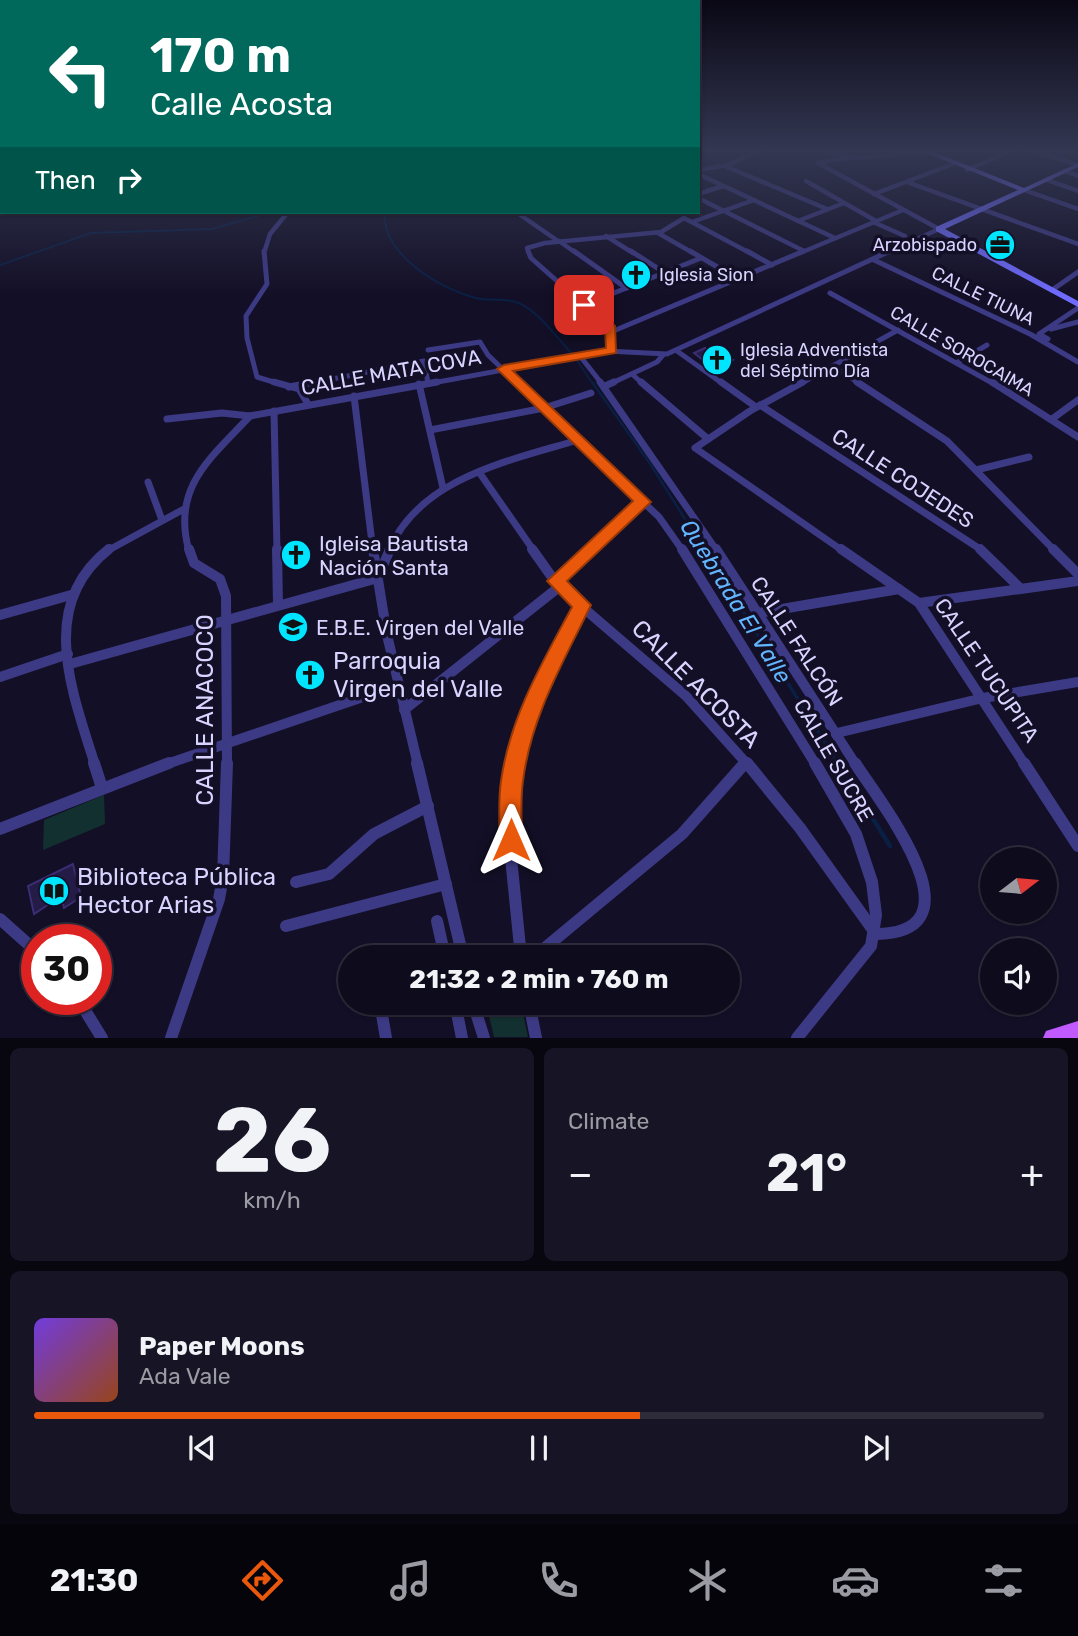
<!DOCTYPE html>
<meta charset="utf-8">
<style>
:root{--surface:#0e0b1c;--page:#171425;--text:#f1f3f6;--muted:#9b9ba3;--line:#2e2b3b;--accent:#ea580c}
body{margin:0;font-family:Rubik,sans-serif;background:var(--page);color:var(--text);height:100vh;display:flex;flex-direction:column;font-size:26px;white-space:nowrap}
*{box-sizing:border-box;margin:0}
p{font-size:23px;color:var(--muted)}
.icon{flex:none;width:38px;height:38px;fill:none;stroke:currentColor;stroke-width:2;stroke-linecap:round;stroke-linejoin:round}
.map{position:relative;height:1038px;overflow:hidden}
.side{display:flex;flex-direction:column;gap:10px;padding:10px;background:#08060f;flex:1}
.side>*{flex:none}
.guide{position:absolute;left:0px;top:0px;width:700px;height:214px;box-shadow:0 2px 5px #0004,0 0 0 2px var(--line);background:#00695c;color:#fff;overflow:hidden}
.needle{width:46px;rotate:74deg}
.tools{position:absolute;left:980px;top:847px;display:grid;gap:14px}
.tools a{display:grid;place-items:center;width:77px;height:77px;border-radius:50%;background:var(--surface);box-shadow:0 2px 5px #0004,0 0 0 2px var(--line);font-size:35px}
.speed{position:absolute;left:21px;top:924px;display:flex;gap:14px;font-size:35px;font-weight:700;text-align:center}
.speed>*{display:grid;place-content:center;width:91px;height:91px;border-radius:50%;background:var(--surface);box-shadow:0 2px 5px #0004,0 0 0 2px var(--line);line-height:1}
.speed .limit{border:10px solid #d22;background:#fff;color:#111}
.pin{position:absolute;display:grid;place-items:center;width:60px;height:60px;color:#fff;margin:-30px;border-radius:14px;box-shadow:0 4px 10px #0006}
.me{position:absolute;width:77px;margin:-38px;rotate:0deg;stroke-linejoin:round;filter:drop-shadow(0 0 5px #0008)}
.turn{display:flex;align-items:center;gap:24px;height:147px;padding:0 35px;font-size:32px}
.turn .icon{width:91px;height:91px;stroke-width:2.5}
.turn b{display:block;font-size:49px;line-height:60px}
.then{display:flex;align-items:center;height:66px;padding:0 35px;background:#0003;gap:14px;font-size:26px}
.big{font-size:52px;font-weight:700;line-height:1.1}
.side .tile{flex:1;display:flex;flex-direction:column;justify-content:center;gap:10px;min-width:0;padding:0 24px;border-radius:10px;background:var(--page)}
.side .dial{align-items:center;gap:0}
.dial b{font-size:91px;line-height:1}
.song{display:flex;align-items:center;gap:21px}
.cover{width:84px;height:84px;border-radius:10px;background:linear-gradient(135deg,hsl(260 70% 55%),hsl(20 70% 35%))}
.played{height:7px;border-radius:4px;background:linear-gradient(90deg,var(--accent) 60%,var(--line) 60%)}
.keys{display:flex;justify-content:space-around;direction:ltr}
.heat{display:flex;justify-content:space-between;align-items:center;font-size:38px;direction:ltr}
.side .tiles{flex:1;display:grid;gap:10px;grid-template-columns:1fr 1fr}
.tile:last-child{grid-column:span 2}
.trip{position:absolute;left:338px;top:945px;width:402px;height:70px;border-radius:35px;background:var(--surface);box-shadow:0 2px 5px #0004,0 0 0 2px var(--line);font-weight:700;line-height:70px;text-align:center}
.menu{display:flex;height:112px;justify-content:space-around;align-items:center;background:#06040b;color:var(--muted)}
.menu .icon{width:49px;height:49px}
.menu .selected{color:var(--accent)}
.menu b{font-size:32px;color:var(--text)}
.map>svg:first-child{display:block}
</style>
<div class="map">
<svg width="1078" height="1038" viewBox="0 0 1078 1038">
<rect width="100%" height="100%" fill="#130f26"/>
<g fill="#12302f">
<polygon points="104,795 105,824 43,850 44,820"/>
<polygon points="486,1003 521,1003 528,1037 494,1037"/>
</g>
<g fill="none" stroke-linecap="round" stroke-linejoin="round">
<g stroke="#0a1f44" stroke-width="2">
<path d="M385 212C381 254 440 289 476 298 490 302 505 297 519 303 540 313 557 338 573 355"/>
<polyline points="0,265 91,233 212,229 271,212"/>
<polyline points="576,359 593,384"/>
</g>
<polyline stroke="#0a1f44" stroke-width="2.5" points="592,382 651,465 705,551"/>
<polyline stroke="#0a1f44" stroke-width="3.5" points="704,549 839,765"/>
<polyline stroke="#0a1f44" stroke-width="4.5" points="838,763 890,846"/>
</g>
<g fill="#241b47" stroke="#3b2d73" stroke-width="2">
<polygon points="705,348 719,359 726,355 733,360 716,370 694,353"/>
<polygon points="73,864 81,897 64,908 61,896 34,914 28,886"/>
</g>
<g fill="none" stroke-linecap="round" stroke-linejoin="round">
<g stroke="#3d3a85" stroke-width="4.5">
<polyline points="824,150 856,158 943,150"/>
<polyline points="996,150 1021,150"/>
<polyline points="1031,150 1078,165"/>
<polyline points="1055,156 1067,150"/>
<polyline points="852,157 818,163 939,229"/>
<polyline points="725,166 827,209"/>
<polyline points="698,170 728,165 758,150"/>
<polyline points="967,170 1008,152"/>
<polyline points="1065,171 1078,176"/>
<polyline points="698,174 835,238"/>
<polyline points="1047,180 1078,191"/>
<polyline points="806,181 876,221"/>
<polyline points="907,182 1078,244"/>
<polyline points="1024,190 1078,209"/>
<polyline points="698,194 723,186"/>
<polyline points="874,194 953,164"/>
<polyline points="698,198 804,251"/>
<polyline points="516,212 558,241"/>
<polyline points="684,218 750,253"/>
<polyline points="798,221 844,203"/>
<polyline points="692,222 754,200"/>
<polyline points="873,222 905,236"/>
<polyline points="658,233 693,253"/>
<polyline points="606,236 633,253"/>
<polyline points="559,241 576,253"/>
<polyline points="264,253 270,234 288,212"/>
<polyline points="529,253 527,248 545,243 661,232 684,218"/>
<polyline points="800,253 903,210"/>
<polyline points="886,253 939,229"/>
</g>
<g stroke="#3d3a85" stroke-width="5">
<polyline points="264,251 267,284 246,316 247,338 257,377 280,384"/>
<polyline points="528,251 531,258 609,327 612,351"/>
<polyline points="574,251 626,288"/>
<polyline points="631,251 665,273"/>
<polyline points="690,251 738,279"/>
<polyline points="747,251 772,265"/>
<polyline points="874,260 1030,334 1078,362"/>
<polyline points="1052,290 1078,272"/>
<polyline points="830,293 994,384"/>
<polyline points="584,305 701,258"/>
<polyline points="1051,329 1078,322"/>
<polyline points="611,332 804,251"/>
<polyline points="1048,339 1039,334 1078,308"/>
<polyline points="428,350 480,342 488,355 518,384"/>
<polyline points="677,351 723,384"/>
<polyline points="580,356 602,384"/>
<polyline points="958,362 987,345"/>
<polyline points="833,366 860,384"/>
<polyline points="632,374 643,384"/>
<polyline points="307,384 424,361 428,383"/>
<polyline points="427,384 606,351 667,354 890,251"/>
<polyline points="610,384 657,362 663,355"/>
<polyline points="800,384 898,330"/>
</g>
<g stroke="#3d3a85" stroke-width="7">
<polyline points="274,382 299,389 308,404"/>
<polyline points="516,382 659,517 683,551"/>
<polyline points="600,382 717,551"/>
<polyline points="641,382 708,439"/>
<polyline points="721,382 756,407"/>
<polyline points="803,382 750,411 695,448 843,551"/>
<polyline points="857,382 947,441 1055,551"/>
<polyline points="992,382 1078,437"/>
<polyline points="419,384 443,488"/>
<polyline points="605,386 614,382"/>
<polyline points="289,387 316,382"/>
<polyline points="354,396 373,551"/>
<polyline points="760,405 983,551"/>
<polyline points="274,411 277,551"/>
<polyline points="167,419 222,413 250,416 437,382"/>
<polyline points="1052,419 1078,400"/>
<polyline points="430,430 544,408 591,393"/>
<polyline points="976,470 1029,457"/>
<polyline points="479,472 534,551"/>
<polyline points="148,482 162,520"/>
<polyline points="107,551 184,509"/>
<path d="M189 551C171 487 211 458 250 416"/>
<path d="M389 551C418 478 512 460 578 440"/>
<polyline points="589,551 643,502"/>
</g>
<g stroke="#3d3a85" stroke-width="10">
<polyline points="189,549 194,563 220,579 226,596 227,765"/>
<polyline points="277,549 278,605"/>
<polyline points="373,549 387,635 418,765"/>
<polyline points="532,549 559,587 686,696 748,765"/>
<polyline points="682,549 816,765"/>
<polyline points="716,549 856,765"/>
<polyline points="841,549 919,603 1025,765"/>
<polyline points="980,549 1021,589"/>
<polyline points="1053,549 1078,574"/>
<polyline points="555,581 591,549"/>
<polyline points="919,603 1078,581"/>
<polyline points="758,613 899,589"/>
<polyline points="0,615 71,595"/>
<polyline points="70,664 378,578 390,549"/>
<polyline points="0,677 68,654"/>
<polyline points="404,710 559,587"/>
<polyline points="837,733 983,698 1078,682"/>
<path d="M95 765C72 691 37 605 109 549"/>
<polyline points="164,765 398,685"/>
<polyline points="516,765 535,696 582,605"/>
<polyline points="744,765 746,762"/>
</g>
<g stroke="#3d3a85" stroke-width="12">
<polyline points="94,763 102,788"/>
<polyline points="417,763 463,957"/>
<polyline points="516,763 511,858 521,957"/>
<path d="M747 763 800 828 876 934C986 933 879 801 855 763"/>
<polyline points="1024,763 1078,846"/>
<polyline points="0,829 169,763"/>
<polyline points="296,882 329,874 374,834 428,806"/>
<polyline points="0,919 37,952"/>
<polyline points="437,921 445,957"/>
<polyline points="286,926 446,884"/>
<polyline points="372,952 373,957"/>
<polyline points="534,957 682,834 745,763"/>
<polyline points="78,999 102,1038"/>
<polyline points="380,1003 386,1038"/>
<polyline points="455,1003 462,1038"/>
<polyline points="473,1003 484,1038"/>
<polyline points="529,1003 536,1038"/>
<polyline points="171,1038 219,899 223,877 227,763"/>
<polyline points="797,1038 871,946 876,915 872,882 856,834 815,763"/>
</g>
<polygon fill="#6f6bff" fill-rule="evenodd" points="919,150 929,150 1024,188 1078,163 1078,167 945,229 1078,301 1078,307 936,231 936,227 1018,190"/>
<polygon fill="#c25bff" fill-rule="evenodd" points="1078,1021 1078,1038 1043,1038 1046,1031"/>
</g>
<linearGradient id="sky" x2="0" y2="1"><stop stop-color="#0a0815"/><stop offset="0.51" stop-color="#333752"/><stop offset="1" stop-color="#333752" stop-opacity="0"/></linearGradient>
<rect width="1078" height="296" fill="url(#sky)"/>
<path fill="#ea580c" stroke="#983908" stroke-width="2" d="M580 302H588L615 326 616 353 513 371 651 502 567 581 591 605C563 663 531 716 523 781 520 800 522 821 522 840L519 848 511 852 503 848 499 840C500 821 498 800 501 781 510 717 542 663 572 607L547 581 633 501 497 369 504 365 606 348 605 330 580 307Z"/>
<defs>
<g id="office-disc" transform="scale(1.575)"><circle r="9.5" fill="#00e5ff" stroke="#130f26"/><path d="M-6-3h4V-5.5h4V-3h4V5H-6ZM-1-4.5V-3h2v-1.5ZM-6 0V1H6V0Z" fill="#111"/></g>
<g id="church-disc" transform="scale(1.575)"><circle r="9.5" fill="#00e5ff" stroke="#130f26"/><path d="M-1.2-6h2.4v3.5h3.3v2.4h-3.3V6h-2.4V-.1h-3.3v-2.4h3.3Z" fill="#111"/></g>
<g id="school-disc" transform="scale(1.575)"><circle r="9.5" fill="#00e5ff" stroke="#130f26"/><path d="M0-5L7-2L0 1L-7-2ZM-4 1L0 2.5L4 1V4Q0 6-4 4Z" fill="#111"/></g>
<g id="library-disc" transform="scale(1.575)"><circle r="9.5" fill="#00e5ff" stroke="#130f26"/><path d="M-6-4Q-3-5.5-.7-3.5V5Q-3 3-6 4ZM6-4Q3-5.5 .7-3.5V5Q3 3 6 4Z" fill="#111"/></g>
</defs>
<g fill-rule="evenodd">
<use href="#office-disc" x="1000" y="245"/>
<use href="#church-disc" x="636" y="275"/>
<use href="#church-disc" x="717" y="360"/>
<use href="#church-disc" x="296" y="555"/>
<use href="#school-disc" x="293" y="627"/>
<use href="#church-disc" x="310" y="675"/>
<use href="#library-disc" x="54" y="891"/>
</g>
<g text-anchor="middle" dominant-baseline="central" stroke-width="7" stroke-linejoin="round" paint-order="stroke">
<g font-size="18" fill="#d9d4ff" stroke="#130f26" text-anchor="start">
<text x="977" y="245" text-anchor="end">Arzobispado</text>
<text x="659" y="275">Iglesia Sion</text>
<text x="740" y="350">Iglesia Adventista<tspan x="740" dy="21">del Séptimo Día</tspan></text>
</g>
<g font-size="18" fill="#d9d4ff" stroke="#130f26">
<text transform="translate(983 296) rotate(26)">CALLE TIUNA</text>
<text transform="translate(962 351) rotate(30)">CALLE SOROCAIMA</text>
</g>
<g font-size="21" fill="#d9d4ff" stroke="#130f26">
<text transform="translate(391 372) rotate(-10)">CALLE MATA COVA</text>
<text transform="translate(903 478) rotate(33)">CALLE COJEDES</text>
<text transform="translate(797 641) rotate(57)">CALLE FALCÓN</text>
<text transform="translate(987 670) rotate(56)">CALLE TUCUPITA</text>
<text transform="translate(834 760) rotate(60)">CALLE SUCRE</text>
</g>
<g font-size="21" fill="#d9d4ff" stroke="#130f26" text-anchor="start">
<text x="319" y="543">Igleisa Bautista<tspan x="319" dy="24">Nación Santa</tspan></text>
<text x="316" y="627">E.B.E. Virgen del Valle</text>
</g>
<g font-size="23" font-style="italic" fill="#62b6ff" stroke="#130f26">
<text transform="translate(736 601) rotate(58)">Quebrada El Valle</text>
</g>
<g font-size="24" fill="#d9d4ff" stroke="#130f26" text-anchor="start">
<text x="333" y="661">Parroquia<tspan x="333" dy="28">Virgen del Valle</tspan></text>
<text x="77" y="877">Biblioteca Pública<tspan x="77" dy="28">Hector Arias</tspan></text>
</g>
<g font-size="24" fill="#d9d4ff" stroke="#130f26">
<text transform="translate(696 684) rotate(45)">CALLE ACOSTA</text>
<text transform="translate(205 710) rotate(-90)">CALLE ANACOCO</text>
</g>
</g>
</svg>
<div class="tools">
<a><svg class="needle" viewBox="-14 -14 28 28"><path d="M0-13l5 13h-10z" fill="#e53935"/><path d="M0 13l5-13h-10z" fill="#9b9ba3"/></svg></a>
<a><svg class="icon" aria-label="sound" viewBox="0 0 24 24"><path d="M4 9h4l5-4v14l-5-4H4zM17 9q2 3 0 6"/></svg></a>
</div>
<div class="speed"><div class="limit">30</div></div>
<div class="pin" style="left:584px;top:305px;background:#d93025"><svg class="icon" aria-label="arrive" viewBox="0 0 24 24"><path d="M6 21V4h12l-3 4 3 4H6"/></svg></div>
<svg class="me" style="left:511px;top:840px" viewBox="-20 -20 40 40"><path d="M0-17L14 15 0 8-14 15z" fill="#ea580c" stroke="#fff" stroke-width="4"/></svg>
<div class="trip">21:32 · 2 min · 760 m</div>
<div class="guide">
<div class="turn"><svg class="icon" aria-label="left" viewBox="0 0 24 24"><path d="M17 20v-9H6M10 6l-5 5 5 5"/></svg><div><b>170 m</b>Calle Acosta</div></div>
<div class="then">Then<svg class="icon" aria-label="right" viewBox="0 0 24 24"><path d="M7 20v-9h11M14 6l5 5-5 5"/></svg></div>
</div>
</div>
<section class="side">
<div class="tiles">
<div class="tile dial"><b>26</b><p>km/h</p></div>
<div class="tile"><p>Climate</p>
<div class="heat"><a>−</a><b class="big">21°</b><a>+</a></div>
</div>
<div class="tile">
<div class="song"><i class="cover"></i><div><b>Paper Moons</b><p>Ada Vale</p></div></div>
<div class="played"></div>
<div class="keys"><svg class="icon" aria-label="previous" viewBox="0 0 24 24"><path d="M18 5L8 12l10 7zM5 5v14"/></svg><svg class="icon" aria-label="pause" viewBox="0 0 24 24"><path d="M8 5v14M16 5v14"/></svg><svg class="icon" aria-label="next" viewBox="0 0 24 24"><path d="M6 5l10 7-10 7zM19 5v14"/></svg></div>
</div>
</div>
</section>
<nav class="menu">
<b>21:30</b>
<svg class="icon selected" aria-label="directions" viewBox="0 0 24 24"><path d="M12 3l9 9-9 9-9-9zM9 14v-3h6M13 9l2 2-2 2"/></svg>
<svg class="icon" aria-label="music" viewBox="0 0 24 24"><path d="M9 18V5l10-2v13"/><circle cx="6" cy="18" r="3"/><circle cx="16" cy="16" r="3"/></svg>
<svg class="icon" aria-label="phone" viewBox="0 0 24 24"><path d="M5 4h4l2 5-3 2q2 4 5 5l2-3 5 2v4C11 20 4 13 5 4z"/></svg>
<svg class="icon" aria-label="climate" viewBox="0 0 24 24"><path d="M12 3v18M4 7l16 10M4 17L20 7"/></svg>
<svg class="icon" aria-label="car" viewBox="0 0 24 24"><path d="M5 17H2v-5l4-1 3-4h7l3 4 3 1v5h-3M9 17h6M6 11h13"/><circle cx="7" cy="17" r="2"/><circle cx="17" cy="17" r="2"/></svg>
<svg class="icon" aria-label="filters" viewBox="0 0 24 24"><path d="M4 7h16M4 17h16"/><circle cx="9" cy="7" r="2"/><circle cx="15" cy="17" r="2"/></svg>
</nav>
